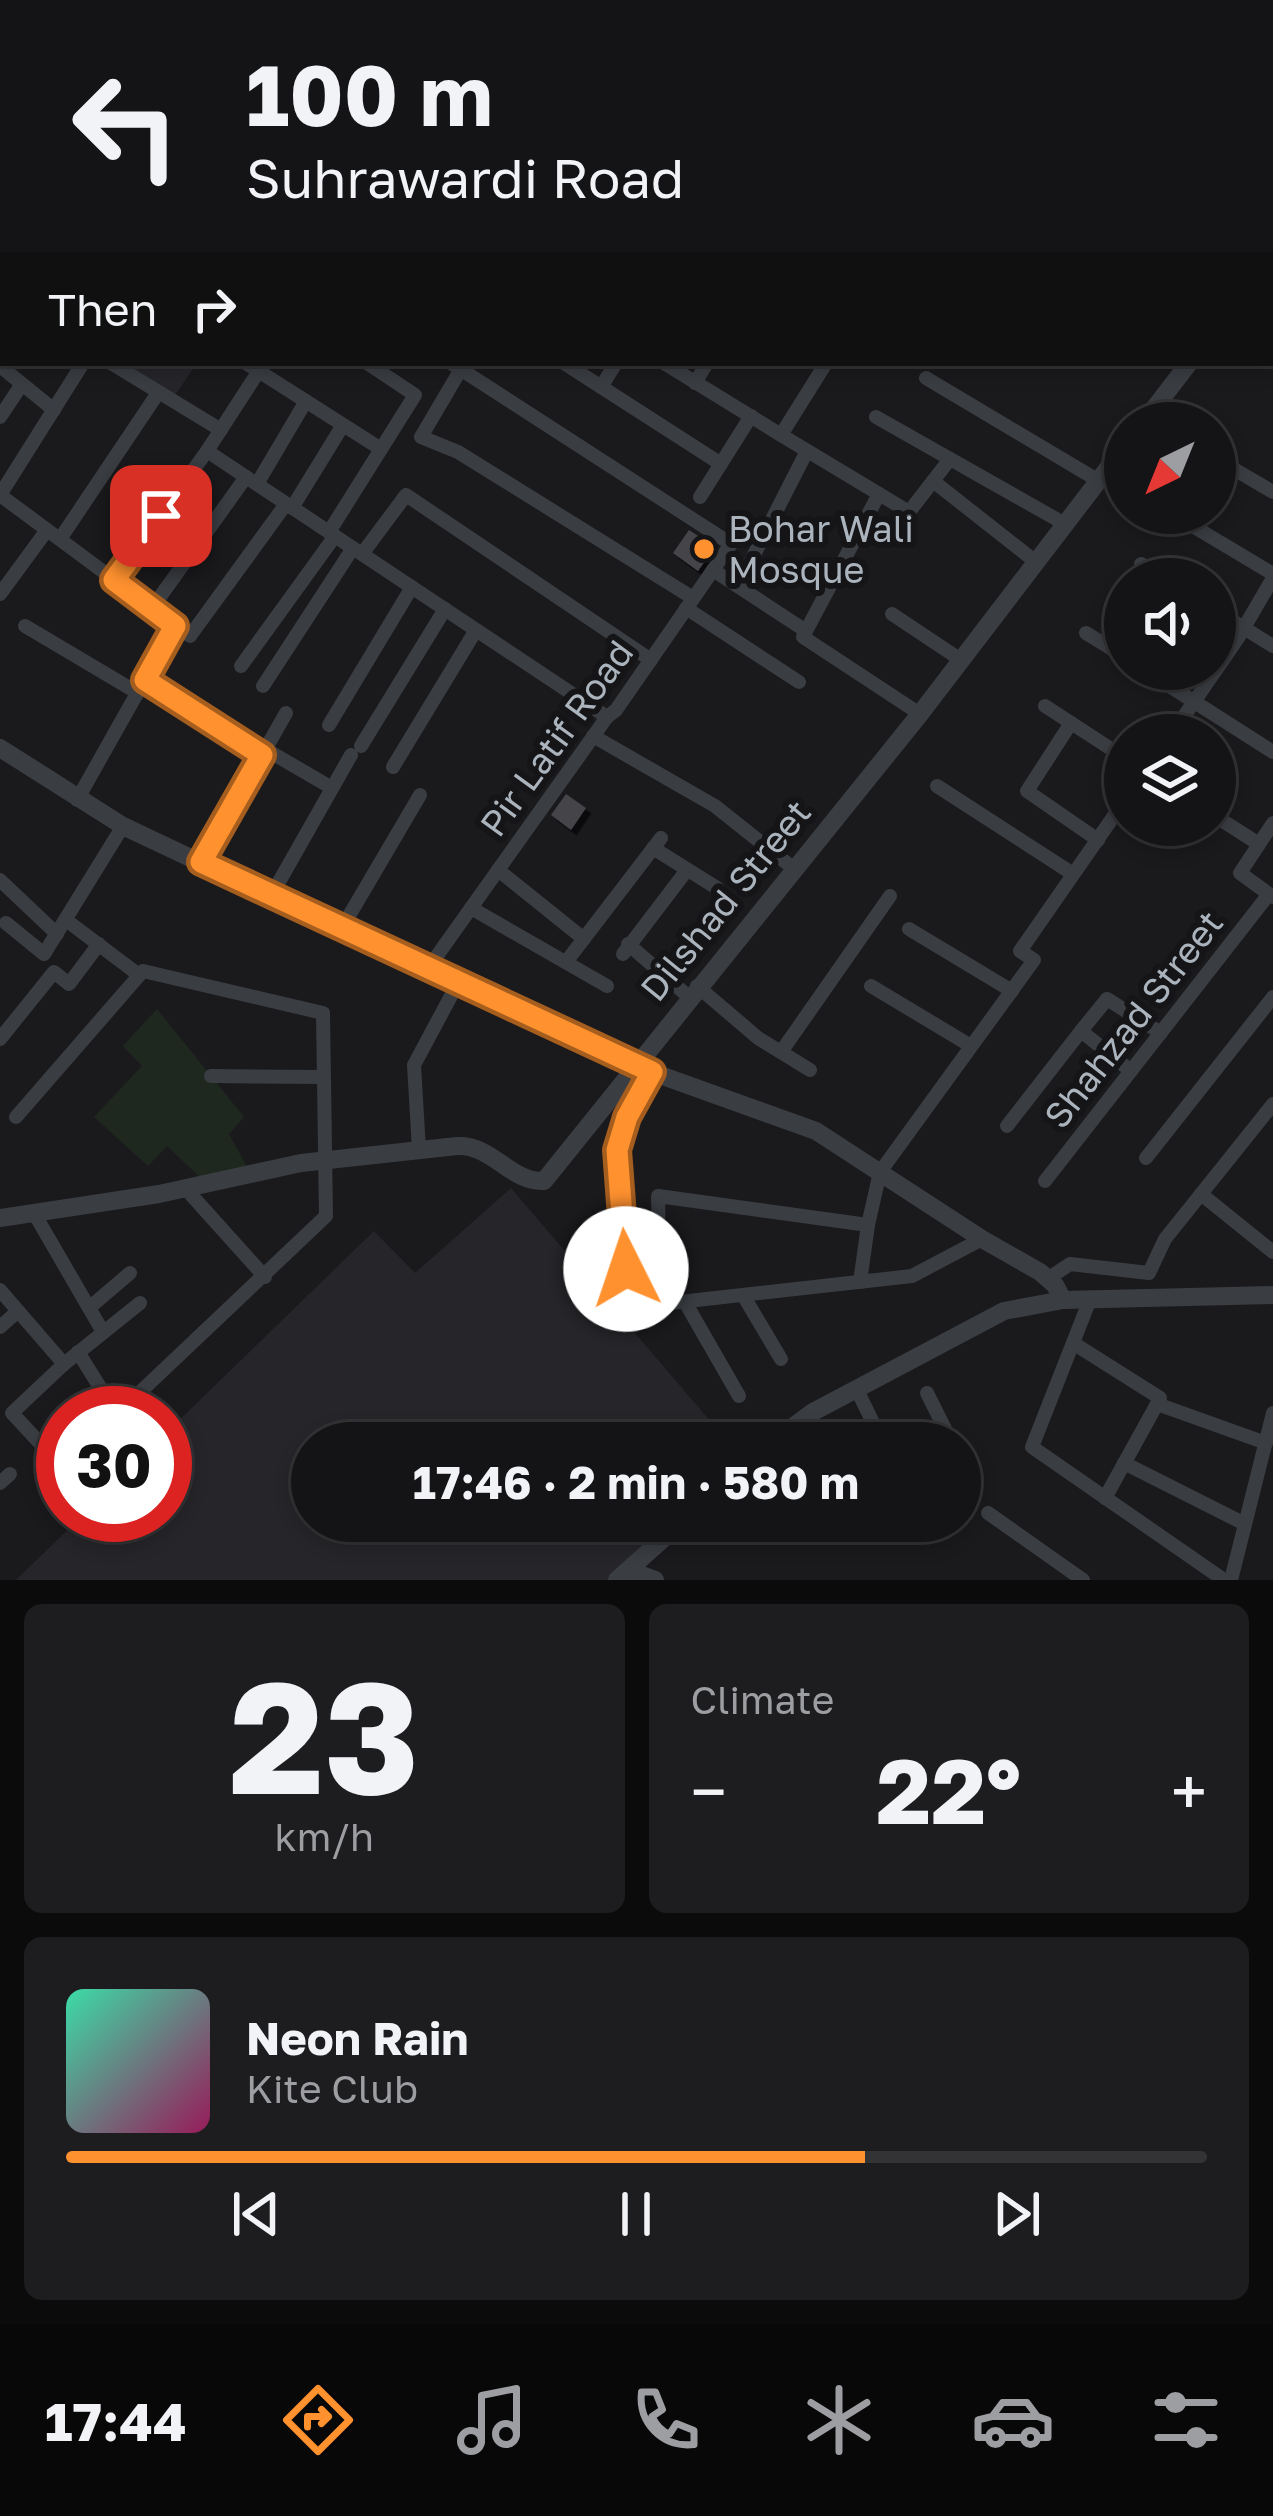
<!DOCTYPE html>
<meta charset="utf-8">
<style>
:root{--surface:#141416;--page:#1d1d1f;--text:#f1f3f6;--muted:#9d9ea1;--line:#333335;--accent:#ff912f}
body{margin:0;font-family:"Golos Text",sans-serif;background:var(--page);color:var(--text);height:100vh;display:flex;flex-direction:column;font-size:45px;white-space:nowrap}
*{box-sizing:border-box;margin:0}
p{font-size:39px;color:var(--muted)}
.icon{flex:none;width:66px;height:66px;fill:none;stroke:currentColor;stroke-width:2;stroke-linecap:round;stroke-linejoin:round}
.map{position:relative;height:1580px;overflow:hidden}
.panel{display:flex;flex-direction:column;gap:24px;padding:24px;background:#0b0b0c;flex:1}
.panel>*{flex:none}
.guide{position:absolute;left:0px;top:0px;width:1275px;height:366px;box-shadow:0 6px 18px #0003,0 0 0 3px var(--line);background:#141416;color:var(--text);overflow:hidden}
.needle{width:78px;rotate:223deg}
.buttons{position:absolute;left:1104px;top:402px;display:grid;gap:24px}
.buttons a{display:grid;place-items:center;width:132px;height:132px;border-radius:50%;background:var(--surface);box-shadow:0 6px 18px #0003,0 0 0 3px var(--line);font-size:60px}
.speed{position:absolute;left:36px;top:1386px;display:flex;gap:24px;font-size:60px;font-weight:700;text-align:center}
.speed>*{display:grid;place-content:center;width:156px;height:156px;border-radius:50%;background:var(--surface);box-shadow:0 6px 18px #0003,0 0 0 3px var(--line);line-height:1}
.speed .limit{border:18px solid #d22;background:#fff;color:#111}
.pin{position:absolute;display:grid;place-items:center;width:102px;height:102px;color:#fff;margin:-51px;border-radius:24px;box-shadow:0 6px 18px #0006}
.me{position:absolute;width:132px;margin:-66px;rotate:356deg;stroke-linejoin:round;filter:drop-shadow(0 0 9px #0008)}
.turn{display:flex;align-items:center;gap:42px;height:252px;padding:0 48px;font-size:54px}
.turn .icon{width:156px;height:156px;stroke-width:2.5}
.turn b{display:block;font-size:84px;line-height:102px}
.then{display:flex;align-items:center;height:114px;padding:0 48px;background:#0003;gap:24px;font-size:45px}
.big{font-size:90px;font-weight:700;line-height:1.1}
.panel .tile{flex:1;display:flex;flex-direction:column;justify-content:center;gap:18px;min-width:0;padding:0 42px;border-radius:18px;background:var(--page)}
.panel .dial{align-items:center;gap:0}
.dial b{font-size:156px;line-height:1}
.song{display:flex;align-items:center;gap:36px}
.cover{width:144px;height:144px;border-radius:18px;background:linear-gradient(135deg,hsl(160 70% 55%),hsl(330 70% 35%))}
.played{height:12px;border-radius:6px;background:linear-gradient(90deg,var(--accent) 70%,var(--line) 70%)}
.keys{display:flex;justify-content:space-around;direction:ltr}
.heat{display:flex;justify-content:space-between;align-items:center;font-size:66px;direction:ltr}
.panel .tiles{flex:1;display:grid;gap:24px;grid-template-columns:1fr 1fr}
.tile:last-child{grid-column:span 2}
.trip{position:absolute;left:291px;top:1422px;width:690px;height:120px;border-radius:60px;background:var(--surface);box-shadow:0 6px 18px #0003,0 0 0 3px var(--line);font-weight:700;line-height:120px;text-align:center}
.menu{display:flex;height:192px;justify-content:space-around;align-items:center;background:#080809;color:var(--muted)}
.menu .icon{width:84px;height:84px}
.menu .selected{color:var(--accent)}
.menu b{font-size:54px;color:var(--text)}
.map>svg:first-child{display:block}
</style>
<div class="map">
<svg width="1273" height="1580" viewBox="0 0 1273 1580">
<defs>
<filter id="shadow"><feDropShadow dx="5.5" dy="5.5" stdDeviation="0" flood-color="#0009"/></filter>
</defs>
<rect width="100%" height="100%" fill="#1a1a1d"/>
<g fill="#26262a">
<polygon points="113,363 197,363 173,398"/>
<polygon points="511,1188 729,1443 312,1443 312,1521 686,1521 634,1570 659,1580 16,1580 83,1515 165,1515 165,1434 374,1231 415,1273"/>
</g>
<polygon fill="#1f281f" points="157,1009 244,1117 229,1134 251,1174 205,1182 167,1146 148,1166 94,1117 142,1066 123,1046"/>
<g fill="#44454a" filter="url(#shadow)">
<polygon points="689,530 715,547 698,571 673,553"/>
<polygon points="566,794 586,808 571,830 551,815"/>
</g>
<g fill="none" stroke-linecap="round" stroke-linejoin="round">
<g stroke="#3a3d42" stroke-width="14">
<polyline points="615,0 620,3"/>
<polyline points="83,3 84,0"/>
<polyline points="489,3 491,0"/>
<polyline points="0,21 3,23"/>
<polyline points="0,116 3,119"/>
<polyline points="0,145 3,140"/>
<polyline points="0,190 3,192"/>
<polyline points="0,284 3,286"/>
<polyline points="111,363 221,430"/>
<polyline points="246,363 381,449"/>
<polyline points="564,363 721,464"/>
<polyline points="664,363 781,435 826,363"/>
<polyline points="0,366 54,410"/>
<polyline points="461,369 421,437 458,452 693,598"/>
<polyline points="926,378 1099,481"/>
<polyline points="695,383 707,363"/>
<polyline points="601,387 616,363"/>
<polyline points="0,417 20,387"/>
<polyline points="876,417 1065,524"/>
<polyline points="781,435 909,512 950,459"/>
<polyline points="207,451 607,717"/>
<polyline points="1215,458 1273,492"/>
<polyline points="1105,473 1125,485"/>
<polyline points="933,481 1036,562"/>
<polyline points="257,484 306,401"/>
<polyline points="0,495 190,636 286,504"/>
<polyline points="0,495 83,363"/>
<polyline points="700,497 751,416"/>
<polyline points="292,508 343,425"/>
<polyline points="1171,513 1273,574"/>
<polyline points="329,532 415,395 367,363"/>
<polyline points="60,539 158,393"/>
<polyline points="362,554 406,495 651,660"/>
<polyline points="1141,564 1166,579"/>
<polyline points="713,570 806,631 803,637 920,714"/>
<polyline points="114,580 207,451 264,363"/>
<polyline points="738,586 807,451"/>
<polyline points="0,594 47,530"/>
<polyline points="152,608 246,477"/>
<polyline points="686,608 799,682"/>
<polyline points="1215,610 1273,646"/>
<polyline points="892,614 961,660"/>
<polyline points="25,626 138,693"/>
<polyline points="806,631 879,494"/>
<polyline points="1086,633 1125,657"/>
<polyline points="241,666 335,536"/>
<polyline points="1143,669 1273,752"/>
<polyline points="145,680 261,755"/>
<polyline points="263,686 353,548"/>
<polyline points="1045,706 1125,758"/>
<polyline points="1071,723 1027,791 1098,840"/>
<polyline points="329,725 412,587"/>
<polyline points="1171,735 1238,638 1273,578"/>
<polyline points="593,736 715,806 793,868"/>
<polyline points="361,746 445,609"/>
<polyline points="265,749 332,788"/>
<polyline points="393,767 476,630"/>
<polyline points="937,786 1073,874"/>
<polyline points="77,800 175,626"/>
<polyline points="1215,816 1259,844"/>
<polyline points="1273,823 1240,873 1273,897"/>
<polyline points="653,848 717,888"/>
<polyline points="201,863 286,713"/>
<polyline points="498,870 584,939"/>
<polyline points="0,880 57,934"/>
<polyline points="271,896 351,755"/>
<polyline points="471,908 607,986"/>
<polyline points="66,920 139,975"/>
<polyline points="6,923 44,954 123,826"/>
<polyline points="343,926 420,795"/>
<polyline points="909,929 1012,991"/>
<polyline points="628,944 689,997"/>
<polyline points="623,954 687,870"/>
<polyline points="566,962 661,838"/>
<polyline points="429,967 607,717 616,710 731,544 451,363"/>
<polyline points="697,986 758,1038 810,1070"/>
<polyline points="871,986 971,1046"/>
<polyline points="1081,1031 1107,999 1161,1033"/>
<polyline points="0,1039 54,972 69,984 99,944"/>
<polyline points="781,1052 890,896"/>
<polyline points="211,1076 323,1077"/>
<polyline points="16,1117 143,971 323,1013 326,1216 118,1413"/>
<polyline points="1007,1126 1081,1031 1131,1071"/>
<polyline points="419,1150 414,1065 459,981"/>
<polyline points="1146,1158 1273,997"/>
<polyline points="1045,1181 1269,894"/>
<polyline points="185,1188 265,1277"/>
<polyline points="1201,1194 1273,1252"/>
<polyline points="34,1213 103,1332"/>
<polyline points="868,1225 880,1172 1034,960 1020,951 1125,800"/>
<polyline points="659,1245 658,1196 868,1225 860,1282"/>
<polyline points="1049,1278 1070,1264 1149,1273 1165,1239 1273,1104"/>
<polyline points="0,1290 64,1364 140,1303"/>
<polyline points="743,1295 781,1359"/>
<polyline points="685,1302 739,1396"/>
<polyline points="1089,1302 1032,1447 1224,1580"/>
<polyline points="89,1308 130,1273"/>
<polyline points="629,1308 617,1150 627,1117 652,1072"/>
<polyline points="617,1309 912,1276 982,1239"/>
<polyline points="0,1327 18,1311"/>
<polyline points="1073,1343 1160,1398 1157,1404"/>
<polyline points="78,1352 116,1413"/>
<polyline points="856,1388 883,1443"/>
<polyline points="927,1393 952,1443"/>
<polyline points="960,1459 965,1470 960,1474"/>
<polyline points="1124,1463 1245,1524"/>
<polyline points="63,1468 12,1413 64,1364"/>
<polyline points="0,1483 10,1474"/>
<polyline points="1105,1498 1157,1404 1266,1443"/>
<polyline points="988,1513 1083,1580"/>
<polyline points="860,1521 867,1529 881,1521"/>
<polyline points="1231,1580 1273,1413"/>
</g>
<g stroke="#3a3d42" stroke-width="18">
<polyline points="1143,423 1189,363"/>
<polyline points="0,748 123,826 271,896 635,1066 816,1131 982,1239 1040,1272 1055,1285 1063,1300"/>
<path d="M0 1218 159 1194 301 1163 457 1146C492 1144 511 1183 544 1181L920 714 1125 446"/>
<polyline points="771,1443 813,1412 1004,1311 1063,1300 1273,1295"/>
<polyline points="628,1570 655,1580"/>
<polyline points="617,1580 683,1521"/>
</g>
<g stroke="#565b61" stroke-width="21">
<polyline points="910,0 914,3"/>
<polyline points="975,0 979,3"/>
<polyline points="1272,205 1273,205"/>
<polyline points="1272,250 1273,250"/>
</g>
<g stroke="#4d5257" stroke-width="4.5" stroke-dasharray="15 12" stroke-linecap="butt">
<polyline points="945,0 949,3"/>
<polyline points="1272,225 1273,225"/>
</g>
</g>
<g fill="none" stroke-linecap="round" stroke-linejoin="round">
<g stroke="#a65e1f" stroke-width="30">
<polyline id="route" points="161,516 114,580 175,626 145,680 262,755 201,862 652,1072 627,1117 617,1150 626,1269"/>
</g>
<use href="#route" stroke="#ff912f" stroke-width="21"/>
</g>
<circle fill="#ff912f" stroke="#151518" stroke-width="4.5" cx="704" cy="549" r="12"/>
<g text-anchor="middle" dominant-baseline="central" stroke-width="12" stroke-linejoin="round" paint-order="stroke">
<g font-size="36" fill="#abb4bd" stroke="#151518" text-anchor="start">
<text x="728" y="528">Bohar Wali<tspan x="728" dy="41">Mosque</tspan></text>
</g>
<g font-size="36" fill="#abb4bd" stroke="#151518">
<text transform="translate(556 738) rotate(-54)">Pir Latif Road</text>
<text transform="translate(725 900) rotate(-51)">Dilshad Street</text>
<text transform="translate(1133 1019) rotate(-52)">Shahzad Street</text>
</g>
</g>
</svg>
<div class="buttons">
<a><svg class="needle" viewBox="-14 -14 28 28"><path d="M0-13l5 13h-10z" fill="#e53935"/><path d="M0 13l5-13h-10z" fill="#9d9ea1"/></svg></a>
<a><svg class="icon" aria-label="sound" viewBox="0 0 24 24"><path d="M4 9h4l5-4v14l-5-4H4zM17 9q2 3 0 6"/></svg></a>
<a><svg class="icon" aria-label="layers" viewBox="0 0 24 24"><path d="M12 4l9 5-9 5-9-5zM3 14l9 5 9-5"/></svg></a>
</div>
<div class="speed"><div class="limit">30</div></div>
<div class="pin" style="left:161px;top:516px;background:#d93025"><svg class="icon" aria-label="arrive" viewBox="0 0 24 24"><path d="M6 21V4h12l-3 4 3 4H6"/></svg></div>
<svg class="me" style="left:626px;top:1269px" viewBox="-20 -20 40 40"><circle r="19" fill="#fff"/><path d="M0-13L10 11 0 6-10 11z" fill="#ff912f"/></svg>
<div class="trip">17:46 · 2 min · 580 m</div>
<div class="guide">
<div class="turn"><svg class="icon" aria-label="left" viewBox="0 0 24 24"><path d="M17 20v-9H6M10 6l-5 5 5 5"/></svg><div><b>100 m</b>Suhrawardi Road</div></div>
<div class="then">Then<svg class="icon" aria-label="right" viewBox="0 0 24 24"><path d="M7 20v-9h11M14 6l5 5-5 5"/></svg></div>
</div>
</div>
<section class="panel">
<div class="tiles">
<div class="tile dial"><b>23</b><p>km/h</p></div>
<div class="tile"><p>Climate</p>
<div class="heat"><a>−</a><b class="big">22°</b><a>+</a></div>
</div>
<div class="tile">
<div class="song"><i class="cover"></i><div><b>Neon Rain</b><p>Kite Club</p></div></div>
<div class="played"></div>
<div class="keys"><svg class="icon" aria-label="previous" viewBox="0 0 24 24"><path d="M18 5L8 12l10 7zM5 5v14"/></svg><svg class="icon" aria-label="pause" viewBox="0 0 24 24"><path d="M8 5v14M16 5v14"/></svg><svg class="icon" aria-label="next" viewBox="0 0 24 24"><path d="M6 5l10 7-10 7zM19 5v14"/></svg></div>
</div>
</div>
</section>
<nav class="menu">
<b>17:44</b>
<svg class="icon selected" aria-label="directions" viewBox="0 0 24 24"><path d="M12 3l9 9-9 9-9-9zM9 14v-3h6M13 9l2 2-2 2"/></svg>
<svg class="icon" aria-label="music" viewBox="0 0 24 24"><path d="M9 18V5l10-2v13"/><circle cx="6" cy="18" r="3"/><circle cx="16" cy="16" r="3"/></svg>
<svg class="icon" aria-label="phone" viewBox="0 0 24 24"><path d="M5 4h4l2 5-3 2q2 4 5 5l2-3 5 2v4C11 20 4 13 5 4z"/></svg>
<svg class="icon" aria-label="climate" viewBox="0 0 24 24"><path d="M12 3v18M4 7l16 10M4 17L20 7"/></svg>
<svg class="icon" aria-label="car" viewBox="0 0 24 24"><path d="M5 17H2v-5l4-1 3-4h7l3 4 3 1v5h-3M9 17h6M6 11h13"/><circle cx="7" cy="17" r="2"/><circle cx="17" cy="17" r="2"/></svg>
<svg class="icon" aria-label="filters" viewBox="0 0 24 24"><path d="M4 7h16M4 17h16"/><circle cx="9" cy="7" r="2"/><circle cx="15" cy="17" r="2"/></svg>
</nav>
